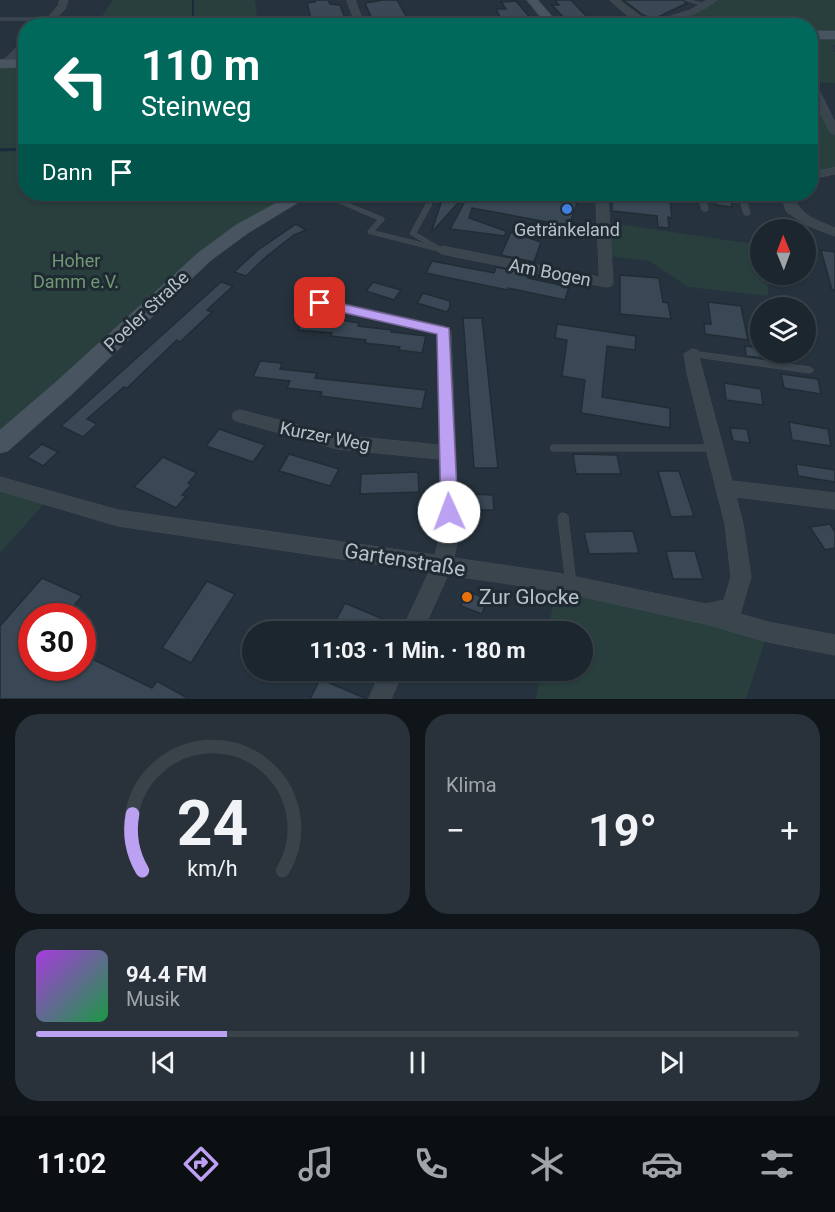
<!DOCTYPE html>
<html lang="de">
<meta charset="utf-8">
<style>
:root{--surface:#1c262e;--page:#29323a;--text:#f1f3f6;--muted:#a0a5aa;--line:#3a434a;--accent:#bca0f2}
body{margin:0;font-family:Roboto,sans-serif;background:var(--page);color:var(--text);height:100vh;display:flex;flex-direction:column;font-size:22px;white-space:nowrap}
*{box-sizing:border-box;margin:0}
p{font-size:20px;color:var(--muted)}
.icon{flex:none;width:33px;height:33px;fill:none;stroke:currentColor;stroke-width:2;stroke-linecap:round;stroke-linejoin:round}
.map{position:relative;height:699px;overflow:hidden}
.sheet{display:flex;flex-direction:column;gap:15px;padding:15px;background:#0f1519;flex:1}
.sheet>*{flex:none}
.top-card{position:absolute;left:18px;top:18px;width:800px;height:183px;border-radius:24px;box-shadow:0 2px 4px #0004,0 0 0 2px var(--line);background:#00695c;color:#fff;overflow:hidden}
.needle{width:39px;rotate:359deg}
.buttons{position:absolute;left:750px;top:219px;display:grid;gap:12px}
.buttons a{display:grid;place-items:center;width:66px;height:66px;border-radius:50%;background:var(--surface);box-shadow:0 2px 4px #0004,0 0 0 2px var(--line);font-size:30px}
.speed{position:absolute;left:18px;top:603px;display:flex;gap:12px;font-size:30px;font-weight:700;text-align:center}
.speed>*{display:grid;place-content:center;width:78px;height:78px;border-radius:50%;background:var(--surface);box-shadow:0 2px 4px #0004,0 0 0 2px var(--line);line-height:1}
.speed .limit{border:9px solid #d22;background:#fff;color:#111}
.pin{position:absolute;display:grid;place-items:center;width:51px;height:51px;color:#fff;margin:-26px;border-radius:12px;box-shadow:0 3px 9px #0006}
.me{position:absolute;width:66px;margin:-33px;rotate:358deg;stroke-linejoin:round;filter:drop-shadow(0 0 4px #0008)}
.turn{display:flex;align-items:center;gap:21px;height:126px;padding:0 24px;font-size:27px}
.turn .icon{width:78px;height:78px;stroke-width:2.5}
.turn b{display:block;font-size:42px;line-height:51px}
.then{display:flex;align-items:center;height:57px;padding:0 24px;background:#0003;gap:12px;font-size:22px}
.big{font-size:45px;font-weight:700;line-height:1.1}
.sheet .widget{flex:1;display:flex;flex-direction:column;justify-content:center;gap:9px;min-width:0;padding:0 21px;border-radius:24px;background:var(--page)}
.sheet .dial{align-items:center;gap:0}
.dial svg{height:156px;overflow:visible;fill:none;stroke:var(--line);stroke-width:7;stroke-linecap:round;text-anchor:middle}
.dial text{fill:var(--text);stroke:none}
.song{display:flex;align-items:center;gap:18px}
.cover{width:72px;height:72px;border-radius:9px;background:linear-gradient(135deg,hsl(280 70% 55%),hsl(140 70% 35%))}
.played{height:6px;border-radius:3px;background:linear-gradient(90deg,var(--accent) 25%,var(--line) 25%)}
.keys{display:flex;justify-content:space-around;direction:ltr}
.heat{display:flex;justify-content:space-between;align-items:center;font-size:33px;direction:ltr}
.sheet .tiles{flex:1;display:grid;gap:15px;grid-template-columns:1fr 1fr}
.widget:last-child{grid-column:span 2}
.trip{position:absolute;left:242px;top:621px;width:351px;height:60px;border-radius:30px;background:var(--surface);box-shadow:0 2px 4px #0004,0 0 0 2px var(--line);font-weight:700;line-height:60px;text-align:center}
.tabs{display:flex;height:96px;justify-content:space-around;align-items:center;background:#0b0f12;color:var(--muted)}
.tabs .icon{width:42px;height:42px}
.tabs .active{color:var(--accent)}
.tabs b{font-size:27px;color:var(--text)}
.map>svg:first-child{display:block}
</style>
<div class="map">
<svg width="835" height="699" viewBox="0 0 835 699">
<rect width="100%" height="100%" fill="#26333e"/>
<g fill="#283f3e">
<polygon points="113,0 255,0 257,13 251,25 96,25"/>
<polygon points="718,0 835,0 835,45 832,45 835,50 832,50 835,52 835,83 810,82 810,26 661,26 696,12"/>
<polygon points="25,63 26,194 304,194 242,229 0,444 0,64"/>
<polygon points="810,94 817,95 835,132 835,171 810,176"/>
<polygon points="605,222 760,245 760,274 768,275 768,296 688,287 649,261 606,256"/>
<polygon points="0,484 48,499 0,553"/>
<polygon points="557,582 768,632 746,699 536,699 541,671 582,670 582,632 548,631"/>
</g>
<g fill="none" stroke-linecap="round" stroke-linejoin="round">
<polyline stroke="#1a2c3b" stroke-width="2" points="193,0 193,26"/>
<polyline stroke="#1a2c3b" stroke-width="3" points="0,150 26,149"/>
</g>
<g fill="#394854" stroke="#212c35" stroke-width="1.5">
<polygon points="314,0 328,0 330,4 340,5 348,26 313,26 307,3 315,2"/>
<polygon points="383,0 397,0 410,23 375,26 365,3"/>
<polygon points="555,0 571,0 589,19 567,21 552,5 559,5"/>
<polygon points="623,0 683,0 687,3 654,19 643,15"/>
<polygon points="516,1 527,14 537,26 505,26 496,9 506,9 501,2"/>
<polygon points="422,194 466,194 431,233 441,203 422,199"/>
<polygon points="469,194 525,194 577,203 569,226 472,208 469,218 506,231 505,236 450,229"/>
<polygon points="612,194 670,200 672,218 668,217 669,228 658,227 657,216 612,211"/>
<polygon points="715,194 730,194 732,207 716,205"/>
<polygon points="296,224 306,230 294,235 267,256 246,276 234,272 258,250"/>
<polygon points="511,232 541,242 534,262 501,255"/>
<polygon points="821,250 835,252 835,290 832,290"/>
<polygon points="432,261 494,273 496,267 530,274 528,278 569,287 565,300 508,288 507,290 426,273"/>
<polygon points="620,275 659,278 663,302 668,303 671,319 620,314"/>
<polygon points="221,282 233,286 207,310 212,312 180,342 177,340 127,388 124,387 87,419 97,424 83,437 61,426"/>
<polygon points="373,282 401,290 394,300 366,291"/>
<polygon points="423,293 450,301 450,307 447,312 417,303"/>
<polygon points="708,302 741,306 748,340 705,334 704,324 711,324"/>
<polygon points="304,314 359,323 358,326 392,330 391,332 426,336 422,353 399,350 400,347 365,343 366,340 331,336 332,333 298,330"/>
<polygon points="463,318 482,318 498,468 474,468"/>
<polygon points="557,324 636,336 635,350 607,346 602,397 670,408 670,428 581,413 585,380 562,376 567,340 555,338"/>
<polygon points="745,346 760,348 763,358 746,356"/>
<polygon points="260,361 282,363 280,369 317,373 315,378 426,390 422,409 320,396 322,392 287,388 290,381 253,377"/>
<polygon points="781,374 818,379 821,394 784,388"/>
<polygon points="724,383 761,389 763,405 726,400"/>
<polygon points="789,422 828,429 831,446 792,440"/>
<polygon points="730,428 747,429 750,443 733,441"/>
<polygon points="219,429 265,445 253,462 206,446"/>
<polygon points="42,444 58,452 43,466 27,457"/>
<polygon points="289,454 339,469 330,486 279,471"/>
<polygon points="573,454 617,455 621,474 576,474"/>
<polygon points="163,457 197,473 188,483 191,485 182,495 186,496 176,508 134,487"/>
<polygon points="796,464 835,470 835,482 798,476"/>
<polygon points="658,471 679,471 694,516 671,517"/>
<polygon points="418,472 419,492 360,494 361,474"/>
<polygon points="473,494 493,495 494,510 473,510"/>
<polygon points="830,524 835,532 835,548 825,550 810,527"/>
<polygon points="633,531 639,553 589,554 584,532"/>
<polygon points="666,551 695,551 703,579 673,579"/>
<polygon points="42,578 82,596 65,616 32,616 32,668 82,668 82,654 152,688 157,681 189,699 0,699 0,626"/>
<polygon points="207,581 235,594 191,663 162,648"/>
<polygon points="467,591 487,599 482,614 461,606"/>
<polygon points="345,603 383,619 377,632 357,632 335,622"/>
<polygon points="320,679 367,699 310,699"/>
</g>
<g fill="none" stroke-linecap="round" stroke-linejoin="round">
<g stroke="#434e57" stroke-width="1">
<g id="lane">
<polygon points="685,0 691,0 707,5 705,6"/>
<polygon points="0,18 50,18 52,19 50,20 0,20"/>
<polygon points="319,194 326,194 384,218 384,220 374,231 427,244 410,234 426,204 427,203 431,203 432,204 416,233 445,250 442,252 368,233 368,231 378,220"/>
<polygon points="699,194 705,194 708,210 707,211 703,211 702,210"/>
<polygon points="739,194 745,194 750,214 749,215 745,215 744,214"/>
<polygon points="692,351 810,367 814,370 810,373 689,356 688,354"/>
<polygon points="554,445 715,445 718,446 719,448 718,450 715,451 554,451 551,450 550,448 551,446"/>
<polygon points="563,513 566,514 568,517 576,584 575,587 571,589 567,587 566,584 558,517 560,514"/>
</g>
</g>
<g stroke="#434e57" stroke-width="1">
<g id="street">
<polygon points="60,0 68,0 65,9 49,26 40,26 58,6"/>
<polygon points="347,0 355,0 365,26 357,26"/>
<path d="M610 0H619L650 23 690 10 707 0H717C703 12 662 30 643 26 636 24 616 6 610 0Z"/>
<polygon points="23,42 26,42 26,49 9,65 3,65 3,61"/>
<polygon points="810,79 815,82 835,122 835,135 830,132 810,92"/>
<polygon points="835,168 835,174 810,179 810,173"/>
<polygon points="596,194 608,194 613,283 611,286 606,287 442,254 436,250 442,246 599,277"/>
<path d="M781 194H793C800 216 814 219 835 228V236L806 225 787 212Z"/>
<polygon points="320,298 444,326 451,331 459,532 454,558 557,573 706,604 724,600 731,577 725,524 687,373 684,354 692,349 697,350 732,481 835,493 835,509 736,497 743,524 751,577 740,614 768,622 835,635 835,655 768,642 706,624 557,591 448,575 422,632 401,632 429,572 118,526 0,491 0,477 118,510 435,555 441,532 439,459 337,449 240,422 234,420 232,416 234,412 240,410 337,435 439,445 437,334 315,306 313,303"/>
<polygon points="382,670 404,670 391,699 369,699"/>
</g>
</g>
<g stroke="#434e57" stroke-width="1">
<g id="secondary">
<polygon points="527,0 538,0 560,26 548,26"/>
<rect x="810" y="31" width="25" height="8"/>
<polygon points="26,59 26,67 0,68 0,60"/>
<polygon points="293,194 312,194 248,233 210,261 72,394 8,451 0,453 0,430 56,382 198,253 236,225"/>
</g>
</g>
<use href="#lane" fill="#3a454e" fill-rule="evenodd"/>
<use href="#street" fill="#3a454e" fill-rule="evenodd"/>
<use href="#secondary" fill="#485561" fill-rule="evenodd"/>
</g>
<polygon fill="#bca0f2" stroke="#7a689d" stroke-width="1.5" points="320,299 449,328 458,512 455,517 449,520 443,517 441,512 437,334 315,306 313,303 315,300"/>
<circle fill="#3f7fe0" stroke="#1f2a33" stroke-width="2" cx="567" cy="209" r="6"/>
<circle fill="#e8710a" stroke="#1f2a33" stroke-width="2" cx="467" cy="597" r="6"/>
<g text-anchor="middle" dominant-baseline="central" stroke-width="6" stroke-linejoin="round" paint-order="stroke">
<g font-size="18" fill="#b6c0c9" stroke="#1f2a33">
<text x="567" y="229">Getränkeland</text>
</g>
<g font-size="18" fill="#6f9873" stroke="#1f2a33">
<text x="76" y="260">Hoher<tspan x="76" dy="21">Damm e.V.</tspan></text>
</g>
<g font-size="18" fill="#b6c0c9" stroke="#1f2a33">
<text transform="translate(550 272) rotate(11)">Am Bogen</text>
<text transform="translate(146 311) rotate(-43)">Poeler Straße</text>
<text transform="translate(325 436) rotate(11)">Kurzer Weg</text>
</g>
<g font-size="21" fill="#b6c0c9" stroke="#1f2a33">
<text transform="translate(405 560) rotate(9)">Gartenstraße</text>
</g>
<g font-size="21" fill="#b6c0c9" stroke="#1f2a33" text-anchor="start">
<text x="479" y="597">Zur Glocke</text>
</g>
</g>
</svg>
<div class="buttons">
<a><svg class="needle" viewBox="-14 -14 28 28"><path d="M0-13l5 13h-10z" fill="#e53935"/><path d="M0 13l5-13h-10z" fill="#a0a5aa"/></svg></a>
<a><svg class="icon" aria-label="layers" viewBox="0 0 24 24"><path d="M12 4l9 5-9 5-9-5zM3 14l9 5 9-5"/></svg></a>
</div>
<div class="speed"><div class="limit">30</div></div>
<div class="pin" style="left:320px;top:303px;background:#d93025"><svg class="icon" aria-label="arrive" viewBox="0 0 24 24"><path d="M6 21V4h12l-3 4 3 4H6"/></svg></div>
<svg class="me" style="left:449px;top:512px" viewBox="-20 -20 40 40"><circle r="19" fill="#fff"/><path d="M0-13L10 11 0 6-10 11z" fill="#bca0f2"/></svg>
<div class="trip">11:03 · 1 Min. · 180 m</div>
<div class="top-card">
<div class="turn"><svg class="icon" aria-label="left" viewBox="0 0 24 24"><path d="M17 20v-9H6M10 6l-5 5 5 5"/></svg><div><b>110 m</b>Steinweg</div></div>
<div class="then">Dann<svg class="icon" aria-label="arrive" viewBox="0 0 24 24"><path d="M6 21V4h12l-3 4 3 4H6"/></svg></div>
</div>
</div>
<section class="sheet">
<div class="tiles">
<div class="widget dial"><svg viewBox="0 0 100 80">
<path d="M14 69A42 42 0 1 1 86 69"/>
<path d="M14 69A42 42 0 0 1 9 40" stroke="#bca0f2"/>
<text x="50" y="56" font-size="32" font-weight="700">24</text>
<text x="50" y="72" font-size="11">km/h</text>
</svg></div>
<div class="widget"><p>Klima</p>
<div class="heat"><a>−</a><b class="big">19°</b><a>+</a></div>
</div>
<div class="widget">
<div class="song"><i class="cover"></i><div><b>94.4 FM</b><p>Musik</p></div></div>
<div class="played"></div>
<div class="keys"><svg class="icon" aria-label="previous" viewBox="0 0 24 24"><path d="M18 5L8 12l10 7zM5 5v14"/></svg><svg class="icon" aria-label="pause" viewBox="0 0 24 24"><path d="M8 5v14M16 5v14"/></svg><svg class="icon" aria-label="next" viewBox="0 0 24 24"><path d="M6 5l10 7-10 7zM19 5v14"/></svg></div>
</div>
</div>
</section>
<nav class="tabs">
<b>11:02</b>
<svg class="icon active" aria-label="directions" viewBox="0 0 24 24"><path d="M12 3l9 9-9 9-9-9zM9 14v-3h6M13 9l2 2-2 2"/></svg>
<svg class="icon" aria-label="music" viewBox="0 0 24 24"><path d="M9 18V5l10-2v13"/><circle cx="6" cy="18" r="3"/><circle cx="16" cy="16" r="3"/></svg>
<svg class="icon" aria-label="phone" viewBox="0 0 24 24"><path d="M5 4h4l2 5-3 2q2 4 5 5l2-3 5 2v4C11 20 4 13 5 4z"/></svg>
<svg class="icon" aria-label="climate" viewBox="0 0 24 24"><path d="M12 3v18M4 7l16 10M4 17L20 7"/></svg>
<svg class="icon" aria-label="car" viewBox="0 0 24 24"><path d="M5 17H2v-5l4-1 3-4h7l3 4 3 1v5h-3M9 17h6M6 11h13"/><circle cx="7" cy="17" r="2"/><circle cx="17" cy="17" r="2"/></svg>
<svg class="icon" aria-label="filters" viewBox="0 0 24 24"><path d="M4 7h16M4 17h16"/><circle cx="9" cy="7" r="2"/><circle cx="15" cy="17" r="2"/></svg>
</nav>
